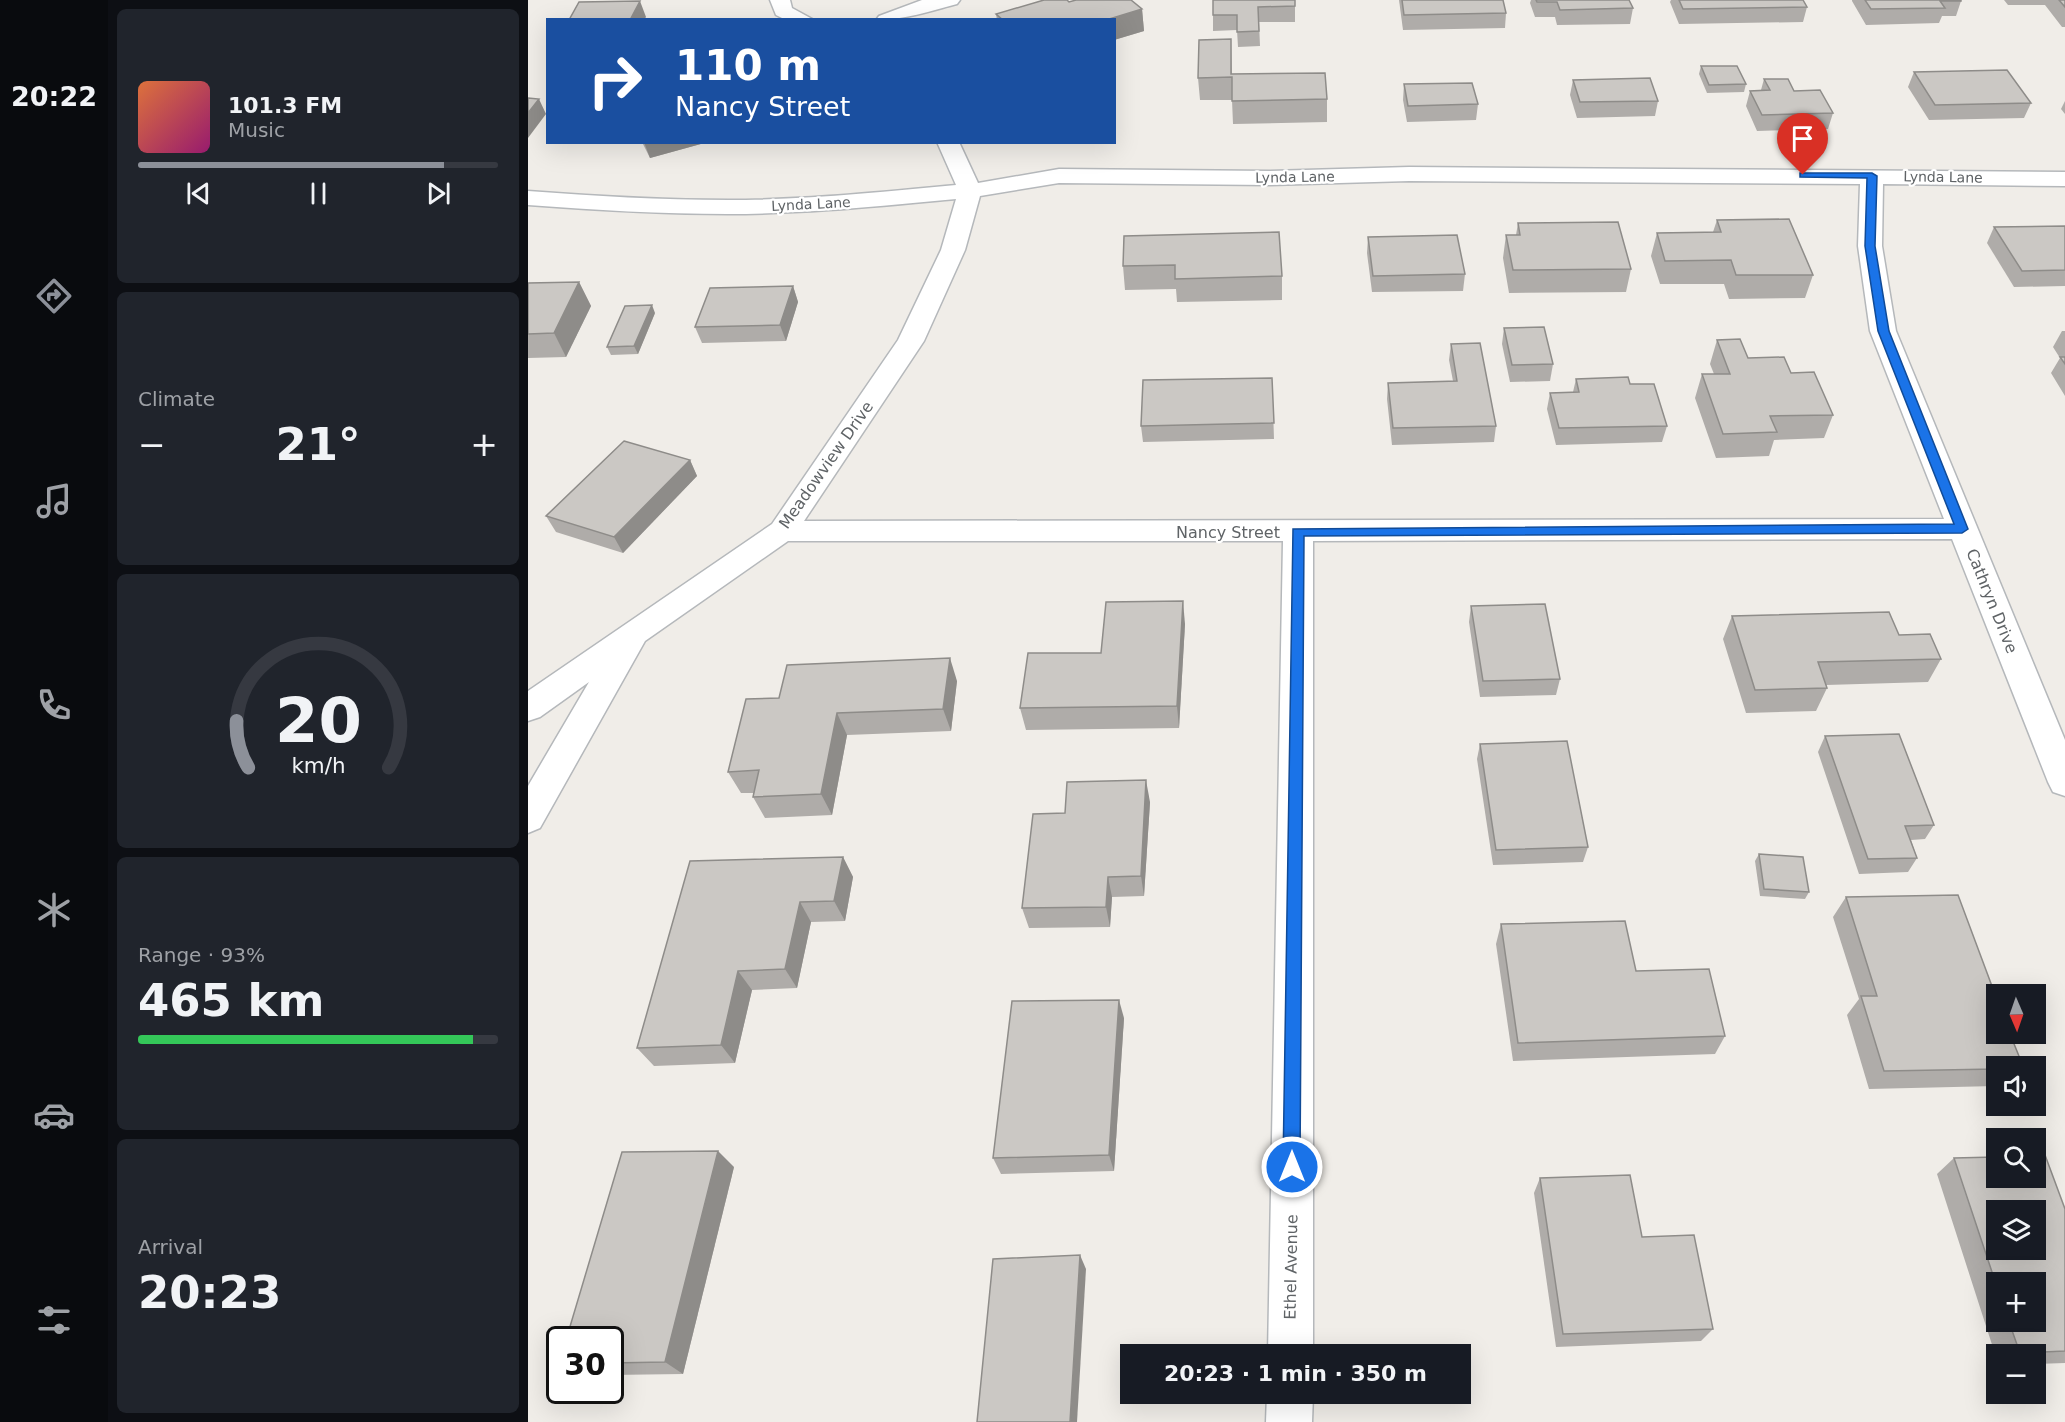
<!DOCTYPE html>
<meta charset="utf-8">
<style>
:root{--surface:#171b24;--page:#20242c;--text:#f1f3f6;--muted:#9ea1a6;--line:#363941;--accent:#8c9099}
body{margin:0;font-family:"DejaVu Sans",sans-serif;background:var(--page);color:var(--text);height:100vh;display:flex;flex-direction:column;font-size:22px;white-space:nowrap}
*{box-sizing:border-box;margin:0}
p{font-size:20px;color:var(--muted)}
.icon{flex:none;width:33px;height:33px;fill:none;stroke:currentColor;stroke-width:2;stroke-linecap:round;stroke-linejoin:round}
.map{position:relative;flex:1;overflow:hidden}
.panel{display:flex;flex-direction:column;gap:9px;padding:9px;background:#0d0f14;width:420px}
.panel>*{flex:none}
.guide{position:absolute;left:18px;top:18px;width:570px;height:126px;border-radius:0px;box-shadow:0 6px 24px #0002;background:#1a4fa0;color:#fff;overflow:hidden}
.needle{width:39px;rotate:178deg}
.controls{position:absolute;left:1458px;top:984px;display:grid;gap:12px}
.controls a{display:grid;place-items:center;width:60px;height:60px;border-radius:0px;background:var(--surface);box-shadow:0 6px 24px #0002;font-size:30px}
.speed{position:absolute;left:18px;top:1326px;display:flex;gap:12px;font-size:30px;font-weight:700;text-align:center}
.speed>*{display:grid;place-content:center;width:78px;height:78px;border-radius:50%;background:var(--surface);box-shadow:0 6px 24px #0002;line-height:1}
.speed .limit{border:3px solid #111;border-radius:9px;background:#fff;color:#111}
.pin{position:absolute;display:grid;place-items:center;width:51px;height:51px;color:#fff;margin:-62px -26px;border-radius:50% 50% 50% 0;rotate:-45deg;box-shadow:0 0 6px #0007}
.pin .icon{rotate:45deg}
.me{position:absolute;width:66px;margin:-33px;rotate:0deg;stroke-linejoin:round;filter:drop-shadow(0 0 4px #0008)}
.turn{display:flex;align-items:center;gap:21px;height:126px;padding:0 30px;font-size:27px}
.turn .icon{width:78px;height:78px;stroke-width:2.5}
.turn b{display:block;font-size:42px;line-height:51px}
.big{font-size:45px;font-weight:600;line-height:1.1}
.panel .card{flex:1;display:flex;flex-direction:column;justify-content:center;gap:9px;min-width:0;padding:0 21px;border-radius:9px;background:var(--page)}
.panel .dial{align-items:center;gap:0}
.dial svg{height:156px;overflow:visible;fill:none;stroke:var(--line);stroke-width:7;stroke-linecap:round;text-anchor:middle}
.dial text{fill:var(--text);stroke:none}
.song{display:flex;align-items:center;gap:18px}
.cover{width:72px;height:72px;border-radius:9px;background:linear-gradient(135deg,hsl(20 70% 55%),hsl(320 70% 35%))}
.played{height:6px;border-radius:3px;background:linear-gradient(90deg,var(--accent) 85%,var(--line) 85%)}
.keys{display:flex;justify-content:space-around;direction:ltr}
.heat{display:flex;justify-content:space-between;align-items:center;font-size:33px;direction:ltr}
.charge{height:9px;border-radius:4px;background:linear-gradient(90deg,#34c759 93%,var(--line) 0)}
.trip{position:absolute;left:592px;top:1344px;width:351px;height:60px;border-radius:0px;background:var(--surface);box-shadow:0 6px 24px #0002;font-weight:600;line-height:60px;text-align:center}
main{display:flex;flex:1;min-height:0}
.tab-bar{display:flex;flex-direction:column;width:108px;justify-content:space-around;align-items:center;background:#090b0e;color:var(--muted)}
.tab-bar .icon{width:42px;height:42px}
.tab-bar .active{color:var(--accent)}
.tab-bar b{font-size:27px;color:var(--text)}
.map>svg:first-child{display:block}
</style>
<main>
<nav class="tab-bar">
<b>20:22</b>
<svg class="icon active" aria-label="directions" viewBox="0 0 24 24"><path d="M12 3l9 9-9 9-9-9zM9 14v-3h6M13 9l2 2-2 2"/></svg>
<svg class="icon" aria-label="music" viewBox="0 0 24 24"><path d="M9 18V5l10-2v13"/><circle cx="6" cy="18" r="3"/><circle cx="16" cy="16" r="3"/></svg>
<svg class="icon" aria-label="phone" viewBox="0 0 24 24"><path d="M5 4h4l2 5-3 2q2 4 5 5l2-3 5 2v4C11 20 4 13 5 4z"/></svg>
<svg class="icon" aria-label="climate" viewBox="0 0 24 24"><path d="M12 3v18M4 7l16 10M4 17L20 7"/></svg>
<svg class="icon" aria-label="car" viewBox="0 0 24 24"><path d="M5 17H2v-5l4-1 3-4h7l3 4 3 1v5h-3M9 17h6M6 11h13"/><circle cx="7" cy="17" r="2"/><circle cx="17" cy="17" r="2"/></svg>
<svg class="icon" aria-label="filters" viewBox="0 0 24 24"><path d="M4 7h16M4 17h16"/><circle cx="9" cy="7" r="2"/><circle cx="15" cy="17" r="2"/></svg>
</nav>
<section class="panel">
<div class="card">
<div class="song"><i class="cover"></i><div><b>101.3 FM</b><p>Music</p></div></div>
<div class="played"></div>
<div class="keys"><svg class="icon" aria-label="previous" viewBox="0 0 24 24"><path d="M18 5L8 12l10 7zM5 5v14"/></svg><svg class="icon" aria-label="pause" viewBox="0 0 24 24"><path d="M8 5v14M16 5v14"/></svg><svg class="icon" aria-label="next" viewBox="0 0 24 24"><path d="M6 5l10 7-10 7zM19 5v14"/></svg></div>
</div>
<div class="card"><p>Climate</p>
<div class="heat"><a>−</a><b class="big">21°</b><a>+</a></div>
</div>
<div class="card dial"><svg viewBox="0 0 100 80">
<path d="M14 69A42 42 0 1 1 86 69"/>
<path d="M14 69A42 42 0 0 1 8 45" stroke="#8c9099"/>
<text x="50" y="56" font-size="32" font-weight="700">20</text>
<text x="50" y="72" font-size="11">km/h</text>
</svg></div>
<div class="card"><p>Range · 93%</p><b class="big">465 km</b><div class="charge"></div></div>
<div class="card"><p>Arrival</p><b class="big">20:23</b></div>
</section>
<div class="map">
<svg width="1537" height="1422" viewBox="0 0 1537 1422">
<rect width="100%" height="100%" fill="#f0ede8"/>
<g fill="none" stroke-linecap="round" stroke-linejoin="round">
<g stroke="#b5b8bb" stroke-width="3">
<g id="minor">
<polygon points="242,0 262,0 264,8 286,20 258,20 248,15"/>
<path d="M432 0 429 4C402 11 376 20 348 20L351 16 394 0Z"/>
<path d="M409 142H431L450 183 531 169 742 171 881 167 1537 172V186L1355 184 1354 246 1368 331 1537 740V796L1525 792 1520 782 1424 539 785 541V1354H740L755 541H260L117 641 12 828 0 833V786L61 682 12 717 0 721V691L244 524 370 340 413 250 428 199C352 206 277 214 200 214 133 214 67 210 0 205V191C67 196 133 200 200 200 277 200 352 192 428 185ZM881 181 1332 184 1330 246 1342 331 1416 519 276 521 396 341 437 250 452 196 531 183 742 185Z"/>
<polygon points="739,1394 785,1394 784,1422 738,1422"/>
</g>
</g>
<use href="#minor" fill="#fff" fill-rule="evenodd"/>
</g>
<g fill="#afaca9" fill-rule="evenodd">
<polygon points="516,0 539,0 541,2 548,0 603,0 614,9 616,31 586,40 586,20 469,20 468,14"/>
<polygon points="685,0 767,6 767,22 731,22 732,46 710,47 709,30 685,31"/>
<polygon points="871,0 975,0 978,13 977,28 875,30"/>
<polygon points="1003,0 1101,0 1105,8 1102,24 1029,25 1027,17 1007,17 1002,3"/>
<polygon points="1143,0 1275,0 1279,7 1275,22 1151,24 1142,2"/>
<polygon points="1324,0 1433,0 1433,1 1428,16 1414,16 1411,23 1338,25 1324,1"/>
<polygon points="1476,0 1537,0 1537,27 1534,27 1517,5 1480,5"/>
<polygon points="703,39 704,74 799,99 799,122 705,124 704,100 672,100 670,78"/>
<polygon points="1173,66 1218,84 1216,92 1179,93 1171,74"/>
<polygon points="1386,72 1503,103 1496,118 1401,120 1380,87"/>
<polygon points="1236,79 1266,91 1305,113 1300,129 1229,131 1218,106 1222,91 1233,90"/>
<polygon points="1045,80 1130,101 1127,116 1049,118 1042,95"/>
<polygon points="876,84 950,104 948,120 879,122 875,100"/>
<polygon points="1537,101 1537,114 1533,109"/>
<polygon points="114,142 180,142 122,158"/>
<polygon points="1189,220 1285,275 1277,298 1201,299 1196,284 1132,284 1123,256 1129,233 1185,232"/>
<polygon points="990,223 1103,269 1098,292 981,293 975,258 978,235 988,235"/>
<polygon points="1537,226 1537,286 1486,287 1459,243 1466,227"/>
<polygon points="596,236 754,276 754,300 649,302 648,289 597,290 595,266"/>
<polygon points="840,237 937,274 935,291 844,292 839,253"/>
<polygon points="51,282 63,306 38,357 0,358 0,283"/>
<polygon points="265,286 270,302 258,341 174,343 167,327"/>
<polygon points="127,313 110,354 83,355 79,347"/>
<polygon points="976,328 1025,364 1022,381 982,382 974,344"/>
<polygon points="1534,331 1537,331 1537,396 1523,373 1532,358 1525,347"/>
<polygon points="1189,340 1220,358 1263,373 1305,415 1296,438 1246,440 1241,456 1188,458 1167,398 1174,374 1186,374 1182,364"/>
<polygon points="923,344 968,426 966,442 864,445 859,399 860,383 925,381 921,360"/>
<polygon points="744,378 746,439 615,442 613,426"/>
<polygon points="1048,379 1102,384 1139,426 1134,442 1028,445 1019,409 1022,393 1045,392"/>
<polygon points="162,460 169,476 95,553 28,532 18,516"/>
<polygon points="943,606 1032,679 1028,695 952,697 941,622"/>
<polygon points="1204,616 1371,635 1413,659 1400,682 1298,685 1299,688 1288,711 1218,713 1195,639"/>
<polygon points="657,624 651,728 498,730 492,708 573,653"/>
<polygon points="429,681 423,731 319,735 304,815 237,818 225,797 226,793 213,793 200,772 251,698"/>
<polygon points="1297,736 1406,825 1397,839 1383,840 1389,858 1380,872 1331,874 1290,752"/>
<polygon points="952,744 1060,847 1055,862 965,865 949,759"/>
<polygon points="622,802 616,896 584,897 582,927 501,928 494,908 537,813"/>
<polygon points="1231,854 1281,892 1277,899 1232,896 1227,861"/>
<polygon points="315,857 325,877 317,921 283,922 269,988 224,990 207,1063 126,1066 109,1048"/>
<polygon points="1318,897 1468,1066 1468,1086 1341,1089 1319,1015 1331,999 1305,917"/>
<polygon points="973,924 1108,971 1197,1036 1187,1054 985,1061 968,944"/>
<polygon points="596,1018 586,1171 473,1174 465,1158"/>
<path d="M1426 1158 1537 1209V1363L1508 1364V1354H1468V1357L1409 1174ZM1468 1282 1508 1322H1468Z"/>
<polygon points="206,1167 155,1374 82,1375 82,1340"/>
<polygon points="1012,1178 1185,1329 1173,1341 1028,1347 1006,1193"/>
</g>
<g fill="#8e8c89">
<polygon points="112,1 118,17 116,20 102,20"/>
<polygon points="614,9 616,31 586,40 586,20 578,20"/>
<polygon points="11,99 18,114 0,138 0,113"/>
<polygon points="116,142 180,142 122,158"/>
<polygon points="51,282 63,306 38,357 26,333"/>
<polygon points="265,286 270,302 258,341 252,325"/>
<polygon points="124,305 127,313 110,354 106,346"/>
<polygon points="162,460 169,476 95,553 86,537"/>
<polygon points="655,601 657,624 651,728 649,706"/>
<polygon points="422,658 429,681 423,731 415,709"/>
<polygon points="309,713 319,735 304,815 293,794"/>
<polygon points="618,780 622,802 616,896 613,876"/>
<polygon points="315,857 325,877 317,921 306,901"/>
<polygon points="580,877 584,897 582,927 578,907"/>
<polygon points="272,902 283,922 269,988 257,969"/>
<polygon points="210,971 224,990 207,1063 193,1045"/>
<polygon points="591,1000 596,1018 586,1171 581,1155"/>
<polygon points="190,1151 206,1167 155,1374 137,1362"/>
<polygon points="552,1255 558,1269 549,1422 542,1422"/>
</g>
<g fill="#cbc8c4" stroke="#8e8c89" stroke-width="1.5" fill-rule="evenodd">
<polygon points="516,0 539,0 541,2 548,0 603,0 614,9 578,20 475,20 468,14"/>
<polygon points="685,0 767,0 767,6 730,7 731,31 709,32 709,15 685,15"/>
<polygon points="874,0 975,0 978,13 876,15"/>
<polygon points="1008,0 1101,0 1105,8 1032,10 1029,2 1009,2"/>
<polygon points="1151,0 1275,0 1279,7 1155,9"/>
<polygon points="1337,0 1433,0 1433,1 1412,1 1417,8 1343,9"/>
<polygon points="1531,0 1537,0 1537,7"/>
<polygon points="112,1 102,20 41,20 51,2"/>
<polygon points="703,39 703,74 797,73 799,99 704,101 704,77 670,78 671,40"/>
<polygon points="1173,66 1209,66 1218,84 1181,85"/>
<polygon points="1479,70 1503,103 1407,105 1386,72"/>
<polygon points="1122,78 1130,101 1052,102 1045,80"/>
<polygon points="1236,79 1260,79 1266,91 1292,90 1305,113 1234,115 1222,91 1242,90"/>
<polygon points="944,83 950,104 880,106 876,84"/>
<polygon points="0,98 11,99 0,113"/>
<polygon points="1261,219 1285,275 1208,275 1203,260 1137,261 1129,233 1193,232 1189,220"/>
<polygon points="1090,222 1103,269 985,270 978,235 992,235 990,223"/>
<polygon points="1537,226 1537,270 1494,271 1466,227"/>
<polygon points="751,232 754,276 647,279 647,265 595,266 596,236"/>
<polygon points="929,235 937,274 845,276 840,237"/>
<polygon points="51,282 26,333 0,334 0,283"/>
<polygon points="265,286 252,325 167,327 182,288"/>
<polygon points="124,305 106,346 79,347 97,306"/>
<polygon points="1016,327 1025,364 984,365 976,328"/>
<polygon points="1212,339 1220,358 1256,357 1263,373 1286,372 1305,415 1242,416 1249,432 1195,434 1174,374 1202,374 1189,340"/>
<polygon points="952,343 968,426 865,428 860,383 929,381 923,344"/>
<polygon points="1532,357 1537,357 1537,364"/>
<polygon points="1100,377 1102,384 1126,384 1139,426 1031,428 1022,393 1051,392 1048,379"/>
<polygon points="744,378 746,423 613,426 615,380"/>
<polygon points="96,441 162,460 86,537 18,516"/>
<polygon points="655,601 649,706 492,708 500,653 573,653 578,602"/>
<polygon points="1017,604 1032,679 955,681 943,606"/>
<polygon points="1361,612 1371,635 1402,634 1413,659 1290,662 1299,688 1227,690 1204,616"/>
<polygon points="422,658 415,709 309,713 293,794 225,797 231,770 200,772 218,699 251,698 259,665"/>
<polygon points="1371,734 1406,825 1377,826 1389,858 1340,859 1297,736"/>
<polygon points="1039,741 1060,847 968,850 952,744"/>
<polygon points="618,780 613,876 580,877 578,907 494,908 505,814 537,813 539,782"/>
<polygon points="1231,854 1275,857 1281,892 1236,889"/>
<polygon points="315,857 306,901 272,902 257,969 210,971 193,1045 109,1048 162,861"/>
<polygon points="1430,895 1468,997 1468,1034 1482,1034 1495,1066 1468,1066 1468,1069 1356,1071 1333,996 1349,996 1318,897"/>
<polygon points="1097,921 1108,971 1181,969 1197,1036 990,1043 973,924"/>
<polygon points="591,1000 581,1155 465,1158 484,1001"/>
<polygon points="190,1151 137,1362 82,1363 82,1340 38,1340 94,1152"/>
<path d="M1517 1155 1537 1209V1351L1492 1353 1481 1322H1508V1282H1468V1284L1426 1158 1468 1157V1178H1508V1156ZM1468 1210H1508V1250H1468Z"/>
<polygon points="1102,1175 1114,1237 1166,1235 1185,1329 1035,1334 1012,1178"/>
<polygon points="552,1255 542,1422 449,1422 465,1259"/>
</g>
<polygon fill="#1a73e8" stroke="#114b97" stroke-width="1.5" points="1275,173 1344,173 1349,176 1347,246 1361,331 1440,529 1434,533 776,536 772,1167 770,1173 764,1175 758,1173 755,1167 765,529 1426,524 1350,331 1337,246 1339,178 1272,177 1272,173"/>
<g text-anchor="middle" dominant-baseline="central" stroke-width="4.5" stroke-linejoin="round" paint-order="stroke">
<g font-size="14" fill="#5f6366" stroke="#fff">
<text transform="translate(767 177) rotate(-1)">Lynda Lane</text>
<text transform="translate(1415 177) rotate(1)">Lynda Lane</text>
<text transform="translate(283 204) rotate(-3)">Lynda Lane</text>
</g>
<g font-size="16" fill="#5f6366" stroke="#fff">
<text transform="translate(298 465) rotate(-55)">Meadowview Drive</text>
<text x="700" y="532">Nancy Street</text>
<text transform="translate(1464 601) rotate(68)">Cathryn Drive</text>
<text transform="translate(763 1267) rotate(-89)">Ethel Avenue</text>
</g>
</g>
</svg>
<div class="controls">
<a><svg class="needle" viewBox="-14 -14 28 28"><path d="M0-13l5 13h-10z" fill="#e53935"/><path d="M0 13l5-13h-10z" fill="#9ea1a6"/></svg></a>
<a><svg class="icon" aria-label="sound" viewBox="0 0 24 24"><path d="M4 9h4l5-4v14l-5-4H4zM17 9q2 3 0 6"/></svg></a>
<a><svg class="icon" aria-label="search" viewBox="0 0 24 24"><circle cx="10" cy="10" r="6"/><path d="M15 15l6 6"/></svg></a>
<a><svg class="icon" aria-label="layers" viewBox="0 0 24 24"><path d="M12 4l9 5-9 5-9-5zM3 14l9 5 9-5"/></svg></a>
<a>+</a>
<a>−</a>
</div>
<div class="speed"><div class="limit">30</div></div>
<div class="pin" style="left:1275px;top:175px;background:#d93025"><svg class="icon" aria-label="arrive" viewBox="0 0 24 24"><path d="M6 21V4h12l-3 4 3 4H6"/></svg></div>
<svg class="me" style="left:764px;top:1167px" viewBox="-20 -20 40 40"><circle r="17" fill="#1a73e8" stroke="#fff" stroke-width="3"/><path d="M0-11L8 9 0 5-8 9z" fill="#fff"/></svg>
<div class="trip">20:23 · 1 min · 350 m</div>
<div class="guide">
<div class="turn"><svg class="icon" aria-label="right" viewBox="0 0 24 24"><path d="M7 20v-9h11M14 6l5 5-5 5"/></svg><div><b>110 m</b>Nancy Street</div></div>
</div>
</div>
</main>
